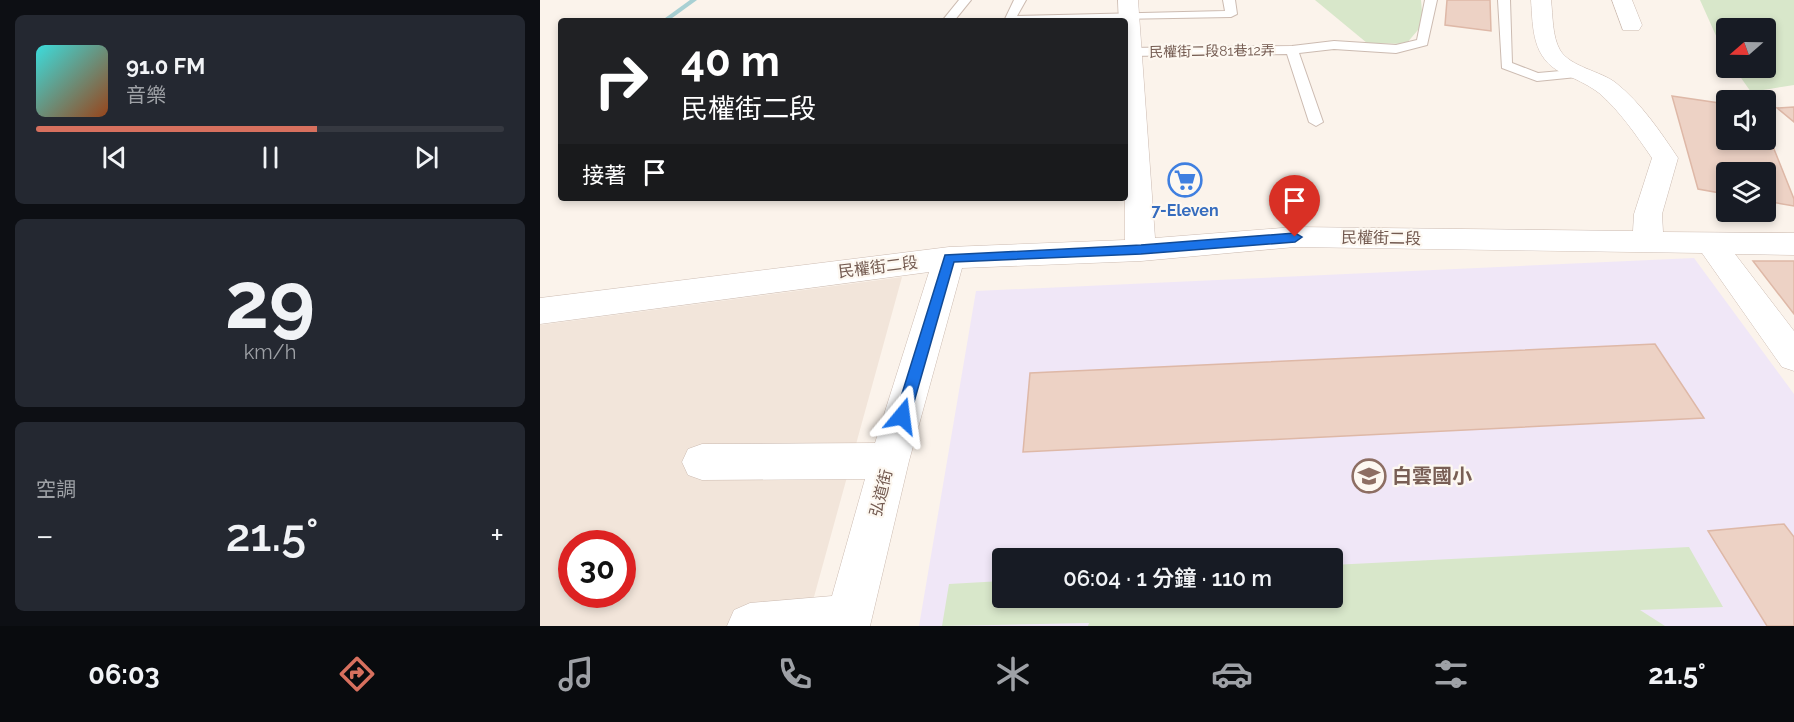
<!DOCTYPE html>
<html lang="zh-TW">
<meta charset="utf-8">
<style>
:root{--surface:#171b24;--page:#242831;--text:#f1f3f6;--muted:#9ea1a6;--line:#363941;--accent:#d7705e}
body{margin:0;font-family:Raleway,"Noto Sans TC",sans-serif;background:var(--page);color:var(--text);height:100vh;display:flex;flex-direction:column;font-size:22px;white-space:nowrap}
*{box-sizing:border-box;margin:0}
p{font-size:20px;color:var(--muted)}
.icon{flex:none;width:33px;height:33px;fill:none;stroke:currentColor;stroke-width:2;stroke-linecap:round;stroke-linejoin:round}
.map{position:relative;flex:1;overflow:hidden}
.details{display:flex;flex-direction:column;gap:15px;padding:15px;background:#0d0f14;width:540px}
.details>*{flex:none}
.hud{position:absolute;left:18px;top:18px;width:570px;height:183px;border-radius:6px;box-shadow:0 3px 9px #0003;background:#202124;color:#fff;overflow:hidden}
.needle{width:39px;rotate:250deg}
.tools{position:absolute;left:1176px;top:18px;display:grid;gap:12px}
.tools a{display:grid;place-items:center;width:60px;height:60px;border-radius:6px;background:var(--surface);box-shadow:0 3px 9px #0003;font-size:30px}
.speed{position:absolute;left:18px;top:530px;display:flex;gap:12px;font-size:30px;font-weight:700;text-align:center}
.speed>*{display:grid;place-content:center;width:78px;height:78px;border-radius:50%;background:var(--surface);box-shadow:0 3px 9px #0003;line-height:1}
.speed .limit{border:9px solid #d22;background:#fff;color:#111}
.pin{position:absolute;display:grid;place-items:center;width:51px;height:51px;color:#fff;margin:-62px -26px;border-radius:50% 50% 50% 0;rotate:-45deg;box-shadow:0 0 6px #0007}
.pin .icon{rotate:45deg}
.me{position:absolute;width:66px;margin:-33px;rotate:16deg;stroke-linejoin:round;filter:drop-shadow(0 0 4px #0008)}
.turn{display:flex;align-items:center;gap:21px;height:126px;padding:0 24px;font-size:27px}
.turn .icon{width:78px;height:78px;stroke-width:2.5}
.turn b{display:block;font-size:42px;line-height:51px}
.then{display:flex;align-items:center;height:57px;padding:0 24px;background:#0003;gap:12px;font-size:22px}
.big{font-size:45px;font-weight:600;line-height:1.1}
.details .widget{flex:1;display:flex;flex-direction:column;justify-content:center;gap:9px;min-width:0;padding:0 21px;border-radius:9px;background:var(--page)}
.details .dial{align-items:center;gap:0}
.dial b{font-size:78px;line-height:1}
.song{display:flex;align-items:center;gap:18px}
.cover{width:72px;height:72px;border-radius:9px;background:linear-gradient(135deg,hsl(180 70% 55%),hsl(20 70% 35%))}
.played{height:6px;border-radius:3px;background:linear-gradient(90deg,var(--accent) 60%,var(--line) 60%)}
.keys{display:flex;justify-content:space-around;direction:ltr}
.heat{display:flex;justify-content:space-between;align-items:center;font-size:33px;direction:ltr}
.trip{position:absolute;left:452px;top:548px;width:351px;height:60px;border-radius:6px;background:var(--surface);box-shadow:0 3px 9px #0003;font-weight:600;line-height:60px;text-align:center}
.tabs{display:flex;height:96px;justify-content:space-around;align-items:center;background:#090b0e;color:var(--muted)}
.tabs .icon{width:42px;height:42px}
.tabs .selected{color:var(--accent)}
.tabs b{font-size:27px;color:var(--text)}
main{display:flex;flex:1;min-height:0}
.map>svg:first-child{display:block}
</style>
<main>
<section class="details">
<div class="widget">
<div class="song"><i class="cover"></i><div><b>91.0 FM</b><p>音樂</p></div></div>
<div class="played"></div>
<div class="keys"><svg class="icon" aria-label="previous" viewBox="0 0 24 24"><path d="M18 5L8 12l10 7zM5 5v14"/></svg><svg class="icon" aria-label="pause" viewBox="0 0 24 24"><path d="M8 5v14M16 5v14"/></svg><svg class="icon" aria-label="next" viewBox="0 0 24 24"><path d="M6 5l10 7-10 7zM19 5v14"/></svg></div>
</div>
<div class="widget dial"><b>29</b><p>km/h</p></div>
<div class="widget"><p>空調</p>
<div class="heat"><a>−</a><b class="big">21.5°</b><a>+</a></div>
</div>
</section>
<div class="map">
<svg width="1254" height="626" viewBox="0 0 1254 626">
<rect width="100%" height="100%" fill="#fbf3eb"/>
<path fill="#f2e5da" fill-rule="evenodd" d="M362 277 266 626H0V325ZM32 543H82V594H32Z"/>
<path fill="#f0e7f7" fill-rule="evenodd" d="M1154 258 1254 394V626H379L436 291ZM462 558H792V597H462Z"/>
<g fill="#d8e7ca">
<polygon points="775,0 881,0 883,24 866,44 827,43"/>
<polygon points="1160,0 1254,0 1254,85 1211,92 1194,68 1226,68 1226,28 1186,28 1186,58"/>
<polygon points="1149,547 1183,607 1100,610 1125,626 548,626 549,623 402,626 409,584 462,581 462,597 792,597 792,565"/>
</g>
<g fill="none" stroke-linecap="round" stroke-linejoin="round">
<polygon fill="#a8d0d3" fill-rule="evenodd" points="150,0 157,0 128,21 121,21"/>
</g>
<g fill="#edd2c5" stroke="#deb8a7" stroke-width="1.5">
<polygon points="907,0 950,0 951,31 905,25"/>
<polygon points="1132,96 1186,104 1186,140 1226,140 1226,129 1254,199 1254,206 1226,201 1226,172 1186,172 1186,194 1158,189"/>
<polygon points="1254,107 1254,122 1237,108"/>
<polygon points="1213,261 1254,261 1254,314"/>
<polygon points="1115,344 1164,418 483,452 490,373"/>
<polygon points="1244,524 1254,537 1254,626 1227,626 1168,531"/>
</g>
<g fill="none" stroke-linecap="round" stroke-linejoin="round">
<g stroke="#ccbbb1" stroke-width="2">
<g id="lane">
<polygon points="419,0 431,0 414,21 402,21"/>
<polygon points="474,0 486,0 477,16 685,11 683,0 695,0 697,14 691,17 464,21"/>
<polygon points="885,0 897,0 887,45 856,53 794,49 759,53 783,122 776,126 769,122 747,54 585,56 585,48 752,46 794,41 856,45 877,40"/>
<polygon points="958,0 970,0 972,63 998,73 1043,69 1047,70 1047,76 997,81 962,68"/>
</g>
</g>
<g stroke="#ccbbb1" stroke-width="1">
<g id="street">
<path d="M578 0H598L615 238 755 227 1093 231 1094 214 1112 158C1096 135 1080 111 1059 93 1047 84 1035 79 1022 73 992 58 993 29 991 0H1011C1013 16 1012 36 1020 50 1030 67 1061 71 1076 83 1101 103 1120 131 1138 158L1122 214 1123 232 1254 233V255L1195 254 1254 331V371L1242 367 1162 253 755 247 601 261 422 268 369 461 330 626H187L194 610 210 603 292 596 325 479 162 480 148 475 142 462 148 449 162 444 335 443 389 272 0 324V298L409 247 585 240V21H579Z"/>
<polygon points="1072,0 1092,0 1102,25 1099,30 1083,30"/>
</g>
</g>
<use href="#lane" fill="#fff" fill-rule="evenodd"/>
<use href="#street" fill="#fff" fill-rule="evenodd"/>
</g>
<polygon fill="#1a73e8" stroke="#114b97" stroke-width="1.5" points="755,233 762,237 755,242 601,254 414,262 370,416 362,423 355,416 405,255 601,245"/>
<defs>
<g id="supermarket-ring" transform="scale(1.725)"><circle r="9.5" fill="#fdf8f1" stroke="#3f7fe0" stroke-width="1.5"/><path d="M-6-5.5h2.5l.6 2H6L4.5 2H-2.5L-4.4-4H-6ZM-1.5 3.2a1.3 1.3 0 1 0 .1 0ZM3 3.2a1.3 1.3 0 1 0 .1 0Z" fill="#3f7fe0"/></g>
<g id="school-ring" transform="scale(1.725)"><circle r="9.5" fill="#fdf8f1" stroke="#8d6e63" stroke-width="1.5"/><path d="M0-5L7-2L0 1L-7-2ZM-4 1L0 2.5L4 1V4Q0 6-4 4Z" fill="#8d6e63"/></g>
</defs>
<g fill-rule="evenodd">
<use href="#supermarket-ring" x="645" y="180"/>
<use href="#school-ring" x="829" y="476"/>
</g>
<g text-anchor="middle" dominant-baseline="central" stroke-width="4.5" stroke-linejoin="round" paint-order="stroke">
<g font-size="14" fill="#735a50" stroke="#fdf8f1">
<text transform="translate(672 51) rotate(-1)">民權街二段81巷12弄</text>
</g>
<g font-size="16" font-weight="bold" fill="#366cbe" stroke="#fdf8f1">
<text x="645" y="210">7-Eleven</text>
</g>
<g font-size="16" fill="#735a50" stroke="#fdf8f1">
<text transform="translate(841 238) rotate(1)">民權街二段</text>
<text transform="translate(338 267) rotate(-7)">民權街二段</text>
<text transform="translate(341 493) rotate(-76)">弘道街</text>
</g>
<g font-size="20" font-weight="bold" fill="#785e54" stroke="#fdf8f1" text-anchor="start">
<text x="852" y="476">白雲國小</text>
</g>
</g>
</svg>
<div class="tools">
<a><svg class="needle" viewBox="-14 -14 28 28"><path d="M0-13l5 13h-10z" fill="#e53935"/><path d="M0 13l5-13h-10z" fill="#9ea1a6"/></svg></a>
<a><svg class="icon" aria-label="sound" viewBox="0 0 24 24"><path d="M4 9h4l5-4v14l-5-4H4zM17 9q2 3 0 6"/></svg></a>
<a><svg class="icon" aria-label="layers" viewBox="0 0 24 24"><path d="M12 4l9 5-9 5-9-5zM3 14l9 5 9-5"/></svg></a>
</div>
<div class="speed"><div class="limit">30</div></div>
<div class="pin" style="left:755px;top:237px;background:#d93025"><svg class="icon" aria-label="arrive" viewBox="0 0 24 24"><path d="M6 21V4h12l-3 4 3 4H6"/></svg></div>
<svg class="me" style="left:362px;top:416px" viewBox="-20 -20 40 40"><path d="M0-17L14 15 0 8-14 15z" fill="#1a73e8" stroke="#fff" stroke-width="4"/></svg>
<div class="trip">06:04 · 1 分鐘 · 110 m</div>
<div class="hud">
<div class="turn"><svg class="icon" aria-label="right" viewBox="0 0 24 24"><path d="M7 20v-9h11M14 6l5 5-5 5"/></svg><div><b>40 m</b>民權街二段</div></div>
<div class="then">接著<svg class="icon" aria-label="arrive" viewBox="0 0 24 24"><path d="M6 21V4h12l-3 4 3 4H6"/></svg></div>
</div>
</div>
</main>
<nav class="tabs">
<b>06:03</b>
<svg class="icon selected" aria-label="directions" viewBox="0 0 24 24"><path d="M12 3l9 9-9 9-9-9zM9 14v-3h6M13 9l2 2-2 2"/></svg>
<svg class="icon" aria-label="music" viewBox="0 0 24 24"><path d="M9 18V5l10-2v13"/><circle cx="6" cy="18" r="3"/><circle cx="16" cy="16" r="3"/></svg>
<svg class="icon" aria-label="phone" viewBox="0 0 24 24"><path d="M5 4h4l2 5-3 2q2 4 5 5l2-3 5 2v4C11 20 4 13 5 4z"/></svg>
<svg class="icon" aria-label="climate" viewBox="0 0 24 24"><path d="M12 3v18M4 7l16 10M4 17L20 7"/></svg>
<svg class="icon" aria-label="car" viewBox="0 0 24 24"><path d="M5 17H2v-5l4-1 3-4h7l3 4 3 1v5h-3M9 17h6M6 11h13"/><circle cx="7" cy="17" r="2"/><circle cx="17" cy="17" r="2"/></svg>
<svg class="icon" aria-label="filters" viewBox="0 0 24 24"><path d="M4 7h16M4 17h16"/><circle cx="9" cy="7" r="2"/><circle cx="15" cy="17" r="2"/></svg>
<b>21.5°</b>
</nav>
